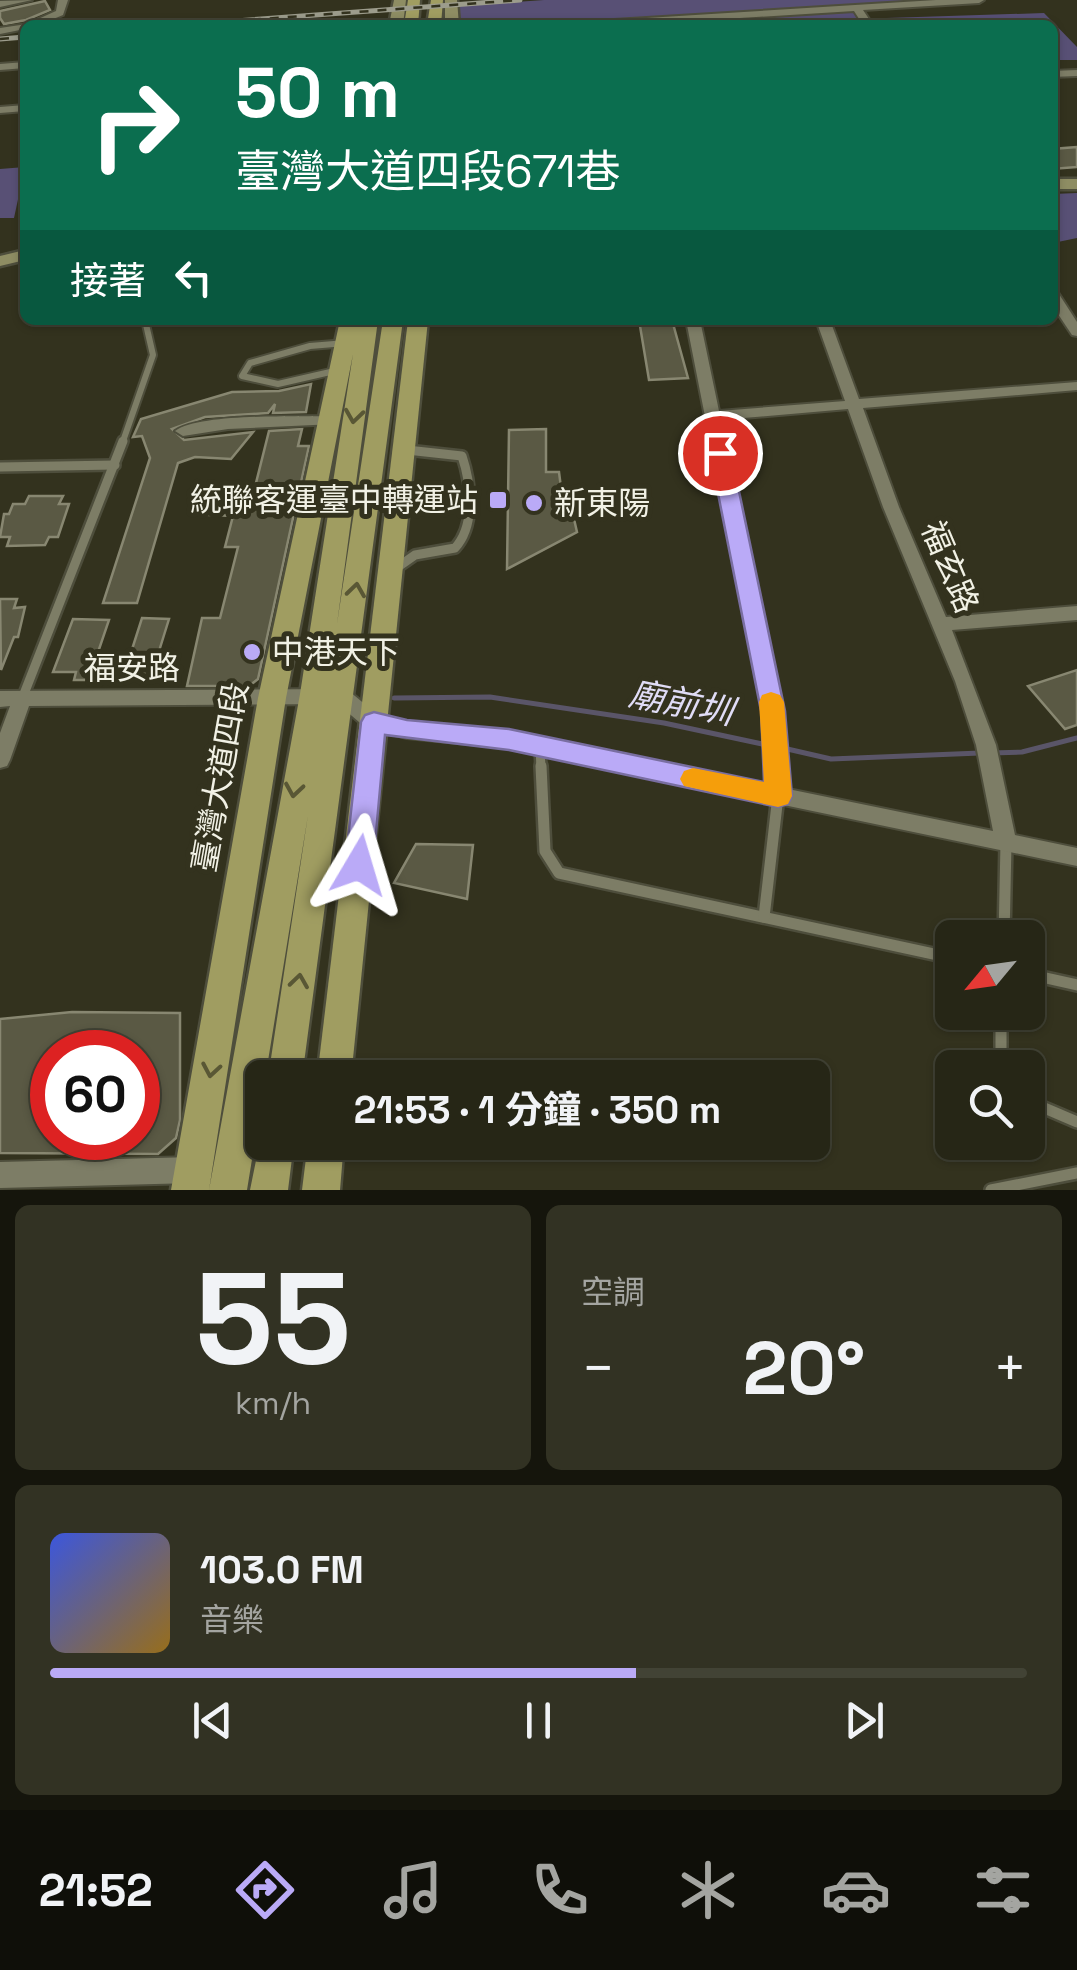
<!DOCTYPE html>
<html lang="zh-TW">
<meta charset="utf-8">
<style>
:root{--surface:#262616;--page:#323223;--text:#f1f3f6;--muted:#a4a5a1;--line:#424335;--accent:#baaaf7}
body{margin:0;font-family:"Space Grotesk","Noto Sans TC",sans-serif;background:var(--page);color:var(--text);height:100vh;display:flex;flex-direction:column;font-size:38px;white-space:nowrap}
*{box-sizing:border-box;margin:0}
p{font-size:32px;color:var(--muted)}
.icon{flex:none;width:55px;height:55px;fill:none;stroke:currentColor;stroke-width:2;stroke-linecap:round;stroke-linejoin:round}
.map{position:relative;height:1190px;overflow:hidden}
.drawer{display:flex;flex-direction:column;gap:15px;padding:15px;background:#15150c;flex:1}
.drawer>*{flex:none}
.hud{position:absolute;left:20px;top:20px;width:1038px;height:305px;border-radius:15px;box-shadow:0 2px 8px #0004,0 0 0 2px var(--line);background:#0b6e4f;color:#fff;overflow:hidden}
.needle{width:65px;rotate:241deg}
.controls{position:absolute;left:935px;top:920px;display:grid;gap:20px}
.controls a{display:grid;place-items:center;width:110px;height:110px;border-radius:15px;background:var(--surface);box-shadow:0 2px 8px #0004,0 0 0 2px var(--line);font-size:50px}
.speed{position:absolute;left:30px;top:1030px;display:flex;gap:20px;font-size:50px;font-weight:700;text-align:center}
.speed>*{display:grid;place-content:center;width:130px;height:130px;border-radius:50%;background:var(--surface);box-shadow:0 2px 8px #0004,0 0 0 2px var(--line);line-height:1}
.speed .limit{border:15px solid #d22;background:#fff;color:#111}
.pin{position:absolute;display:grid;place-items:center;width:85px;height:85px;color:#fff;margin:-42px;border:5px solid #fff;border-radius:50%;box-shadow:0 2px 10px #0007}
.me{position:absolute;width:110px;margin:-55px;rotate:7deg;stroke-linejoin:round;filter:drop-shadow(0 0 8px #0008)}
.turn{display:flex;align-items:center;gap:35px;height:210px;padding:0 50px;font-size:45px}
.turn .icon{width:130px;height:130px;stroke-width:2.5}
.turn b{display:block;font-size:70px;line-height:85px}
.then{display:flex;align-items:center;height:95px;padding:0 50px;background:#0003;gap:20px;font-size:38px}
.big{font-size:75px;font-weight:700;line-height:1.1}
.drawer .tile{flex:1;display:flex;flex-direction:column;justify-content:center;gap:15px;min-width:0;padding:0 35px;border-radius:15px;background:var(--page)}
.drawer .dial{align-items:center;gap:0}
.dial b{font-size:130px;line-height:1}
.song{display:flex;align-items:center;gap:30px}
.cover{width:120px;height:120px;border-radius:15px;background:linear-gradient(135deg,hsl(230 70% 55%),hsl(40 70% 35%))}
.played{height:10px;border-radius:5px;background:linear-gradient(90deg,var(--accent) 60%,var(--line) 60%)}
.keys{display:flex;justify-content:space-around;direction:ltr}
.heat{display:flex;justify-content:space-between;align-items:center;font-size:55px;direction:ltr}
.drawer .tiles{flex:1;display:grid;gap:15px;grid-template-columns:1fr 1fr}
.tile:last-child{grid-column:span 2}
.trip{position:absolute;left:245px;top:1060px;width:585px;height:100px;border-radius:15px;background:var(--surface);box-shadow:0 2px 8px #0004,0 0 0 2px var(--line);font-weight:700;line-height:100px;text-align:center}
.menu{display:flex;height:160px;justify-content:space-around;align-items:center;background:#0f0f09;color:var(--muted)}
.menu .icon{width:70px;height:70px}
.menu .active{color:var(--accent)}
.menu b{font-size:45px;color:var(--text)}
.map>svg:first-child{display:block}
</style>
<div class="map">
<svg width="1077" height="1190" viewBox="0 0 1077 1190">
<rect width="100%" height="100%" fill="#33321e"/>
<g fill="#585075">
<polygon points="544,0 966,0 572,25 456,25 456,6"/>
<polygon points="847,9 854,12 863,25 755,25 750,15"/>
<polygon points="1044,13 1077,47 1077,60 1053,60 1052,25 891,25 886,18"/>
<polygon points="25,167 14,218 0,218 0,169"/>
<polygon points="1077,193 1077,238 1053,243 1053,194"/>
</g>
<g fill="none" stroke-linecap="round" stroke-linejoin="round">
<g stroke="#5a5568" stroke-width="5">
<polyline points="394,698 490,697 664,723 767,745"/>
<polyline points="783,748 831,759 980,753"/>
<polyline points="991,753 1022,752 1077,738"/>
</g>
</g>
<g fill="#5a5944" stroke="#888771" stroke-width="2.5" fill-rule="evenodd">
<polygon points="45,1 50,10 26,20 4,24 0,18 0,11"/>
<polygon points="1077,147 1077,167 1052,169 1052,149"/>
<polygon points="639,320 672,320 688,378 649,380"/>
<polygon points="311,384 306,412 273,413 275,404 268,413 205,417 172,429 184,440 253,432 231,459 195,457 178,463 137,603 103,603 150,458 142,436 133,437 141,419 232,392 279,391"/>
<polygon points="302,429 298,446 309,446 300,487 296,487 293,518 258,679 249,686 187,686 202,618 220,618 238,547 225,547 233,516 190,514 199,490 254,491 269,431"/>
<polygon points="546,429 546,472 559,472 565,519 574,519 577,532 507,569 509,430"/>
<polygon points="29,496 63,496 59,504 69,504 58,537 49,537 45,545 7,546 10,537 0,537 4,514 9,514 13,504 25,504"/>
<polygon points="0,599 17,599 14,608 25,607 18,637 14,637 1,670"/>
<polygon points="142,618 169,619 150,680 74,680 76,672 53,672 73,619 109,620 95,661 128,662"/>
<polygon points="1077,670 1077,725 1065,729 1028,686"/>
<polygon points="416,844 473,845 467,899 394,883"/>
<path d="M72 1012 180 1013V1120L176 1138 158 1154 0 1153V1019ZM52 1052H138V1138H52Z"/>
</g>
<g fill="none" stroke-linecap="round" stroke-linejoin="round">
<g stroke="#4e4e3c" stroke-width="10">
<g id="lane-far2">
<polyline points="339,370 278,384 242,376 250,363 310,346 346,343"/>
<polyline points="122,444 153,355 145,320"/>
</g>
</g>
<g stroke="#4e4e3c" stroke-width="14">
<g id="lane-far1">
<polyline points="0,467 115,465"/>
<path d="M395 569 415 555 455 548C476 525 471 483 462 456L407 450"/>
<polyline points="22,699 123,441"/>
<polyline points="540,747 541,769"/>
</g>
</g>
<g stroke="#4e4e3c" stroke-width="16">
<g id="lane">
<polyline points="541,766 545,851 559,873 952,958"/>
<polyline points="764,917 778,796"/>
<polyline points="1004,938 1006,843"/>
<polyline points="1028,974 1077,985"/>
<polyline points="1001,1012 1001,1068"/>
<polyline points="1028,1101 1077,1122"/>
<polyline points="991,1190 1077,1173"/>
</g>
</g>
<g stroke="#4e4e3c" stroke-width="4">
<g id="street">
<polygon points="32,0 0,7 0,1"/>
<polygon points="58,0 68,0 63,15 39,25 25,25 25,29 0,34 0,28 27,24 56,11"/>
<polygon points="936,0 984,0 979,3 863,10 873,25 863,25 854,11 627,25 577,25 582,22"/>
<polygon points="25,62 25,68 0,70 0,64"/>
<polygon points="1077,70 1077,76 1052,77 1052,71"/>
<polygon points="25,105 25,111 0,113 0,107"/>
<polygon points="1052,290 1057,291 1077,322 1077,336 1072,335 1052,305"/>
<path d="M686 320H700L719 411 845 401 816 320H830L859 399 1077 382V390L863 408 899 507 946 617 1077 606V620L952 630 996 745 1015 835 1077 848V866L509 748 407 738 366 728 338 704 29 706 10 760 7 766 0 768V733L10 706 0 707V691L342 689 349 691 379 716 407 722 509 732 767 785 763 711ZM848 409 883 507 955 681 976 745 993 831 788 789 783 711 721 420Z"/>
<path d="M330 416 335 418 338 421 335 424 228 429 183 436 175 431C200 413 296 417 330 416Z"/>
<polygon points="194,1157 203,1161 207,1170 203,1179 194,1183 0,1188 0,1162"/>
</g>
</g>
<g stroke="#4e4e3c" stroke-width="5">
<g id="secondary">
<polygon points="394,0 406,0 403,25 389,25"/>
<polygon points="445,0 457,0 459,25 445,25"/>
<rect x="1052" y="179" width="25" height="10"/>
<polygon points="25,250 25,260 0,266 0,256"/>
</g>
</g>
<g stroke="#4e4e3c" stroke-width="5">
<g id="primary">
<polygon points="408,0 420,0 418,25 404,25"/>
<polygon points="431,0 443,0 441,25 427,25"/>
<polygon points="340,320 378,320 337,624 383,320 403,320 302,1078 268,1078 308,815 247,1190 209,1190 300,694 353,354 286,698 209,1190 171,1190 258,698"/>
<polygon points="408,320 428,320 351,1078 317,1078"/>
<polygon points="262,1131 262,1142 294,1142 288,1190 250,1190"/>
<polygon points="308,1142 344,1142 340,1190 302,1190"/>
</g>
</g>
<use href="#lane-far2" stroke="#7d7d66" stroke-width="6"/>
<use href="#lane-far1" stroke="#7d7d66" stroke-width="9"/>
<use href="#lane" stroke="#7d7d66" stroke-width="11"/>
<use href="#street" fill="#7d7d66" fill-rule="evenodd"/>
<use href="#secondary" fill="#8e8d63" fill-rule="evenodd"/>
<use href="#primary" fill="#a09d61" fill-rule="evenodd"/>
<g stroke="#9c9c8c" stroke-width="5">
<g id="rail">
<polyline points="141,25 191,21"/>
<polyline points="180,25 520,0"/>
<polyline points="0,39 25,37"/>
</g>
</g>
<use href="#rail" stroke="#33321e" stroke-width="2.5" stroke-dasharray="9" stroke-linecap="butt"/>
</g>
<defs><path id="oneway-chevron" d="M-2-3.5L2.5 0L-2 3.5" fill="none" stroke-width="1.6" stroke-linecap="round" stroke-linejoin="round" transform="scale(2.5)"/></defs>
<g stroke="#595735">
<use href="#oneway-chevron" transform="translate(354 416) rotate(98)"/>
<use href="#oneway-chevron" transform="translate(356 590) rotate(-82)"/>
<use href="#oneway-chevron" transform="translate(294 790) rotate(99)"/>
<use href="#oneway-chevron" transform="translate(299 981) rotate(-82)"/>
<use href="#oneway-chevron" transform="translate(211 1070) rotate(100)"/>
</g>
<polygon fill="#baaaf7" stroke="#796ea1" stroke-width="2.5" points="720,446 731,453 785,711 792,796 788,804 778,807 509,750 385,735 373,865 369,874 359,877 349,874 345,865 361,722 365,715 374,712 407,720 509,729 764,782 761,711 710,453"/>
<polygon fill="#f59e0b" points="771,692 780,695 784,702 792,796 788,804 778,807 684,786 680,779 684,771 693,768 764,782 759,702 762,695"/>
<g fill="#baaaf7" stroke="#33321e" stroke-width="4">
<rect x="488" y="490" width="20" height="20" rx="5"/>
<circle cx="534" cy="503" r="10"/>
<circle cx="252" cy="652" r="10"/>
</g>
<g text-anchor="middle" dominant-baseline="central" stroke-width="10" stroke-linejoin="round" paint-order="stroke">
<g font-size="32" fill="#f1f1e5" stroke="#33321e" text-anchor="start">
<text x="478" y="500" text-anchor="end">統聯客運臺中轉運站</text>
<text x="554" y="503">新東陽</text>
<text x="272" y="652">中港天下</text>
</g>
<g font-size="32" fill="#f1f1e5" stroke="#33321e">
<text transform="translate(950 567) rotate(67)">福玄路</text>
<text x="132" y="668">福安路</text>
<text transform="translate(220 777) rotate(-80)">臺灣大道四段</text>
</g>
<g font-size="35" font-style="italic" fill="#e0dcf6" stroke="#33321e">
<text transform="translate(681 703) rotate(11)">廟前圳</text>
</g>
</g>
</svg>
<div class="controls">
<a><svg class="needle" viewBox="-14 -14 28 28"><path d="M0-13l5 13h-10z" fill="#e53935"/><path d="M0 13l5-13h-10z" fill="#a4a5a1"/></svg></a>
<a><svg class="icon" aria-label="search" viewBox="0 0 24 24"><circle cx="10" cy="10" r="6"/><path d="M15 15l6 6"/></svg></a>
</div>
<div class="speed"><div class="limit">60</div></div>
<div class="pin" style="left:720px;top:453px;background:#d93025"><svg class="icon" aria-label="arrive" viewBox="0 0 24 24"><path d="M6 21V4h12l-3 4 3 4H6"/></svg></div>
<svg class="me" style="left:359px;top:865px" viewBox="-20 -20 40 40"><path d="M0-17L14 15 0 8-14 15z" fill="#baaaf7" stroke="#fff" stroke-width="4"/></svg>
<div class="trip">21:53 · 1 分鐘 · 350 m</div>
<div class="hud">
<div class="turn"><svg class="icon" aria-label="right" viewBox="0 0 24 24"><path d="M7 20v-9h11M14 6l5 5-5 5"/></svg><div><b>50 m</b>臺灣大道四段671巷</div></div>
<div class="then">接著<svg class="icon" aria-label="left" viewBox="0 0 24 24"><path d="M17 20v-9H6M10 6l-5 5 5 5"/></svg></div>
</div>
</div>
<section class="drawer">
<div class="tiles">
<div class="tile dial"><b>55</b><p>km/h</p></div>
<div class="tile"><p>空調</p>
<div class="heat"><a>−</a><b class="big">20°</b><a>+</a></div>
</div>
<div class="tile">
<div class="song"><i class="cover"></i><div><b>103.0 FM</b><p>音樂</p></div></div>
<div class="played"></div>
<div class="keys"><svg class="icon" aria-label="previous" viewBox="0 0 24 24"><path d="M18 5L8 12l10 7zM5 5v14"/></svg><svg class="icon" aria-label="pause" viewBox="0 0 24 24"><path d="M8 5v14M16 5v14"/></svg><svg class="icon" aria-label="next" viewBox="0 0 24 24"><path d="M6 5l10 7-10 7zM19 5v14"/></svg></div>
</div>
</div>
</section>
<nav class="menu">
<b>21:52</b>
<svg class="icon active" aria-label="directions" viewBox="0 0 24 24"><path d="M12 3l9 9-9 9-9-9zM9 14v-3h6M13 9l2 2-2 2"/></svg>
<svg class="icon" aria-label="music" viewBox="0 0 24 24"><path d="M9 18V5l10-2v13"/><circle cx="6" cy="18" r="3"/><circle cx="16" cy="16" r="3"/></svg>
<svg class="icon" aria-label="phone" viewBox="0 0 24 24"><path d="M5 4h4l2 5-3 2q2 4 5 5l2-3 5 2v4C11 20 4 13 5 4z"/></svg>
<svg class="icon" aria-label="climate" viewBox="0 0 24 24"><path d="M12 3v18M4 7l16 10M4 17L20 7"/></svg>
<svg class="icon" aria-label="car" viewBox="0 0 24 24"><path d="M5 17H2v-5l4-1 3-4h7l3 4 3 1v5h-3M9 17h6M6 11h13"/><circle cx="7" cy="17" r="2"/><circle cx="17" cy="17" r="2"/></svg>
<svg class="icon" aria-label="filters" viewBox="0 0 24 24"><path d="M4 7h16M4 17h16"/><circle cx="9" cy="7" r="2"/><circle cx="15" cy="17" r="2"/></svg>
</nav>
